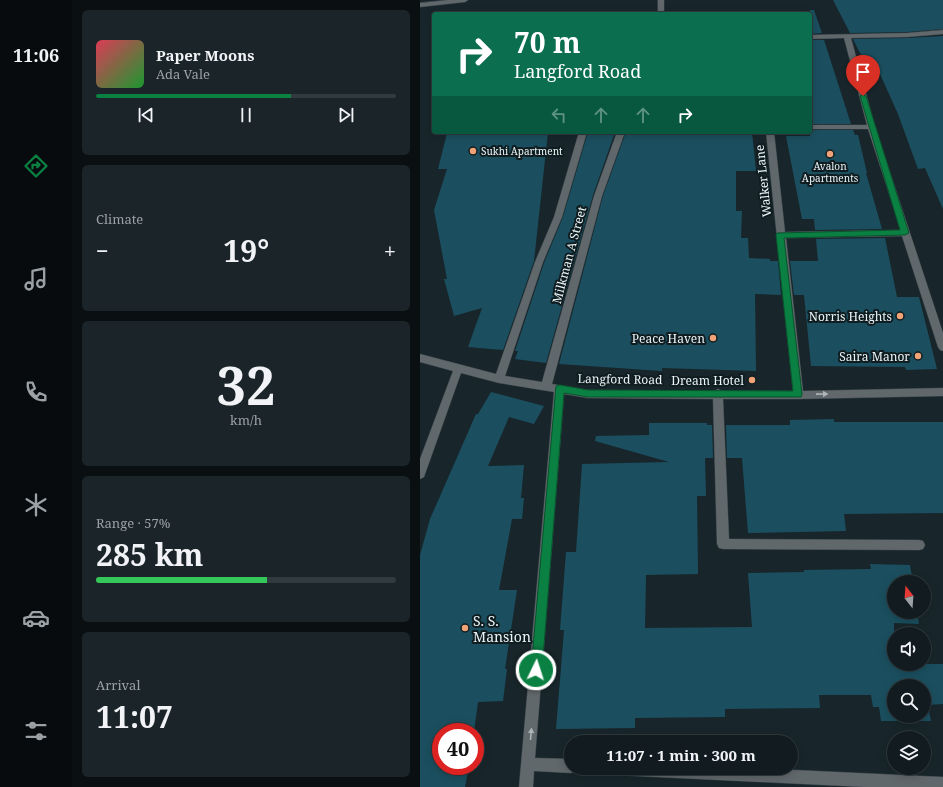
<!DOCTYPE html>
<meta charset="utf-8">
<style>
:root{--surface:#121c20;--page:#1b2529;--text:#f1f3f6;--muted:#9ca1a5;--line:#313a3e;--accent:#0b8043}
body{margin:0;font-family:"Noto Serif",serif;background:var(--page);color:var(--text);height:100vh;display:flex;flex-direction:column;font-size:15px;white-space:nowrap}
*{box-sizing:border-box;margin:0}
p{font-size:13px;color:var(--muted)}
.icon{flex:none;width:22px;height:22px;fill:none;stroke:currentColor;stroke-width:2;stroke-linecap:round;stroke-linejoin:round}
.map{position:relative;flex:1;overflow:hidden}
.panel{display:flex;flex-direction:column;gap:10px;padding:10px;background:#0a0f12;width:348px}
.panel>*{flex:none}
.top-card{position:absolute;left:12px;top:12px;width:380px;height:122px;border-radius:4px;box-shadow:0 2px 10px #0003,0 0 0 1px var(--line);background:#0b6e4f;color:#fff;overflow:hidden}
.needle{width:26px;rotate:343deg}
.fabs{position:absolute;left:467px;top:575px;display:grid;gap:8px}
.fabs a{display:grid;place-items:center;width:44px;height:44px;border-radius:50%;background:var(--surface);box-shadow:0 2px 10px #0003,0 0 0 1px var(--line);font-size:20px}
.speed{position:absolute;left:12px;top:723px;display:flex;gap:8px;font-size:20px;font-weight:700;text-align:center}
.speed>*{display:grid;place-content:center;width:52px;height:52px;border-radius:50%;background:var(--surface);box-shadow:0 2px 10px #0003,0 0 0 1px var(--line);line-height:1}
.speed .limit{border:6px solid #d22;background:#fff;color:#111}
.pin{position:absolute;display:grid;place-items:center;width:34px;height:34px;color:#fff;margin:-41px -17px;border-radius:50% 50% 50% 0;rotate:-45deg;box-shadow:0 0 4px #0007}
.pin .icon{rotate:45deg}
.me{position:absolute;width:44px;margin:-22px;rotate:4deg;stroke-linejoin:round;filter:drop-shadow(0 0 3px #0008)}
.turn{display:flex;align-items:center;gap:14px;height:84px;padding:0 16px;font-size:18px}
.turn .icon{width:52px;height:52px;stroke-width:2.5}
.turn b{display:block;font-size:28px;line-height:34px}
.lanes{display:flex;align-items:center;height:38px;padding:0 16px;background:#0003;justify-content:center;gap:20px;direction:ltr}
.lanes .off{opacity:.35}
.big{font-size:30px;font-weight:700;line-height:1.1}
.panel .card{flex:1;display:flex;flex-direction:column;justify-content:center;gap:6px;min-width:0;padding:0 14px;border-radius:6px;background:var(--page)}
.panel .dial{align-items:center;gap:0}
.dial b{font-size:52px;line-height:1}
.song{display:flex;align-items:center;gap:12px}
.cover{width:48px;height:48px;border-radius:6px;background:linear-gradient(135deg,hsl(350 70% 55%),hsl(130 70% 35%))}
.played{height:4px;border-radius:2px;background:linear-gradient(90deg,var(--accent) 65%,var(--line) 65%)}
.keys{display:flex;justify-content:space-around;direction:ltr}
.heat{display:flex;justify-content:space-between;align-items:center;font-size:22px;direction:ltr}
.charge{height:6px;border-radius:3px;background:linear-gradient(90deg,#34c759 57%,var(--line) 0)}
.trip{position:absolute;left:144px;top:735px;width:234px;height:40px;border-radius:20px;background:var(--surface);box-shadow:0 2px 10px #0003,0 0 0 1px var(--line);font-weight:700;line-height:40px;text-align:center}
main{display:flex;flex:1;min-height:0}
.tabs{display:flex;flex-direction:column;width:72px;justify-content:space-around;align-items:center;background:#070b0d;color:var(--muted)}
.tabs .icon{width:28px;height:28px}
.tabs .selected{color:var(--accent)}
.tabs b{font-size:18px;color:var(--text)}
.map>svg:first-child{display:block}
</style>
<main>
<nav class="tabs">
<b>11:06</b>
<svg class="icon selected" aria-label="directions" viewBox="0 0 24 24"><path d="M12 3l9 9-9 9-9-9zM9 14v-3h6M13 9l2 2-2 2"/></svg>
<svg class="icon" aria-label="music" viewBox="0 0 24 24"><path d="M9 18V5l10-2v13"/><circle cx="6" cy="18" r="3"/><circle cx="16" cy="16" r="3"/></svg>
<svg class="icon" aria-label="phone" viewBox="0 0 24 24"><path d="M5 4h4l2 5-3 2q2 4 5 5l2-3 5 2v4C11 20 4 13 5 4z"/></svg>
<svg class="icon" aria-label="climate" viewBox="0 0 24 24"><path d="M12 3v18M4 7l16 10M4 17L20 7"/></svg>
<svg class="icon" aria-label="car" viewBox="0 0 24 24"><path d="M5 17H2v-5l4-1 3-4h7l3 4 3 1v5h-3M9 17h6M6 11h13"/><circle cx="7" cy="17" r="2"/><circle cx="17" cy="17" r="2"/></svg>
<svg class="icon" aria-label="filters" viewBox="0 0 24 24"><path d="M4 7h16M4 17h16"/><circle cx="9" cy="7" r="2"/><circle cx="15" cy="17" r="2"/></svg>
</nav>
<section class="panel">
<div class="card">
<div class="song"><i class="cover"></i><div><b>Paper Moons</b><p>Ada Vale</p></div></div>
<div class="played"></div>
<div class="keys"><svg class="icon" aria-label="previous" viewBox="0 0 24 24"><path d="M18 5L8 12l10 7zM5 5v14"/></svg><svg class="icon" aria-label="pause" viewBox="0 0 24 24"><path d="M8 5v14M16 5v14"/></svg><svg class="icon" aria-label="next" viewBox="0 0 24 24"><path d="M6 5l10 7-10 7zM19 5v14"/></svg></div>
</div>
<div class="card"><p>Climate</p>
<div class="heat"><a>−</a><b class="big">19°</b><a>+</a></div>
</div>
<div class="card dial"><b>32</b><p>km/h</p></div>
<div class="card"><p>Range · 57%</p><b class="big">285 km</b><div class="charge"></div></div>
<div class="card"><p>Arrival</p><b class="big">11:07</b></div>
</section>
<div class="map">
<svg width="523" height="787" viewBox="0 0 523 787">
<rect width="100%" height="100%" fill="#18262b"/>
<g fill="#1b4f5f" fill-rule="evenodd">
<polygon points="413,0 523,0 523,29 487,32 430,33"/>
<polygon points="390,10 394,10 402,33 390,34"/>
<polygon points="523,36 523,209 505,168 498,169 478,114 460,74 455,74 451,61 444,61 433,39 487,38"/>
<polygon points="390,40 404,40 431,124 390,124"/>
<polygon points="390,130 433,130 435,135 438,135 447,173 446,173 462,229 395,230 394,219 382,219 366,136 390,136"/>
<polygon points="128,132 114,261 83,350 48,347 62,308 34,316 24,279 27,279 14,210 27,169 18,169 27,133"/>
<polygon points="168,132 195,132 173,195 126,363 95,359 98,351 95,351 124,263 143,217"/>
<polygon points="206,132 332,132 336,171 316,171 316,211 322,211 321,238 328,238 329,258 350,259 350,261 358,261 361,295 335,294 336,371 242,368 242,371 139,364 183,196"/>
<polygon points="465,238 477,297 499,297 517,369 486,370 485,367 391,366 384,295 374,295 370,261 398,261 396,239"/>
<polygon points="71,392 124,406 114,424 89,417 68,466 104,465 101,498 104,498 102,519 92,519 79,590 97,590 85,669 87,669 83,701 58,702 54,732 21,732 21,766 49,766 45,787 0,787 0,555 10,519 56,414 58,414"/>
<polygon points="414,419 414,422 523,422 523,513 424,514 426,531 328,533 322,458 307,458 306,425 370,425 370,420"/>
<path d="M229 423H287V425H292L293 458H285L286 496H277L278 574 226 575 225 628 332 627 328 573 384 572V570L451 569 450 564 490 565 493 582H474V612H497L499 624 474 623V664H523V704L508 705 511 721H461L459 707H453L451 695H399L400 708 305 709V717L215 718V728L136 729 144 630H140L146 552H156L162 464 249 462 175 441 176 436 229 435ZM474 686H504V716H474Z"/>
</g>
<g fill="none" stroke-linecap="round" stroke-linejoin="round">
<g stroke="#364348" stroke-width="1">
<g id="minor">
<polygon points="28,0 48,0 45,2 0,7 0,3"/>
<rect x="238" y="0" width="6" height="14"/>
<polygon points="523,30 523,34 487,37 431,38 455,127 523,333 523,351 520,350 518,347 482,236 366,238 383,391 523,388 523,396 378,399 303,399 309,539 499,540 503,541 505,545 503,549 499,550 303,549 299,548 297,544 293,399 168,398 144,394 115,758 151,759 151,768 157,768 156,771 151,773 114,771 113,787 99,787 134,392 79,383 41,373 5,474 4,477 0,479 0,459 33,371 0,362 0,354 76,374 115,262 134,217 159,132 167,132 142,217 123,262 85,376 122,382 174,196 197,132 205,132 182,196 132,384 168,390 294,391 298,389 302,391 373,391 346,132 354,132 365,232 481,230 448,129 390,129 390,125 447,125 424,38 390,39 390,35 487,33"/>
<polygon points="188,768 334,768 523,777 523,787 445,787 195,775 190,773"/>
</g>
</g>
<use href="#minor" fill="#61686b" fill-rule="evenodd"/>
</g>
<defs><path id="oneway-solid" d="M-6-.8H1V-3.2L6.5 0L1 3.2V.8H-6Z"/></defs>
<g fill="#adb5b8">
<use href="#oneway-solid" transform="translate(402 394) rotate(-1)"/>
<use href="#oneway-solid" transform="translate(111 734) rotate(-85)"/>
</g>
<polygon fill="#0b8043" stroke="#07532c" points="443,94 446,96 489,233 485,235 364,238 382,394 381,397 168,397 144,393 122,670 121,674 116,676 112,674 111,670 136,386 140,385 168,390 373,391 356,235 357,233 480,230 440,96"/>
<g fill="#efa376" stroke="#0f1d21" stroke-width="1.5">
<circle cx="53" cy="151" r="4"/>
<circle cx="410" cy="154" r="4"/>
<circle cx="480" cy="316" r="4"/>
<circle cx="293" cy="338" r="4"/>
<circle cx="498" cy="356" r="4"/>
<circle cx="332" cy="380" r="4"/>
<circle cx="45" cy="628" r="4"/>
</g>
<g text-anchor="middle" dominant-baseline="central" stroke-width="4" stroke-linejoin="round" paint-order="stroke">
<g font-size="10" fill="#ebf4f7" stroke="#0f1d21" text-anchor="start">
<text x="61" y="151">Sukhi Apartment</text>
<text x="410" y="166" text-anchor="middle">Avalon<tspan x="410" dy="12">Apartments</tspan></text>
</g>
<g font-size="12" fill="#ebf4f7" stroke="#0f1d21">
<text transform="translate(343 181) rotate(-96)">Walker Lane</text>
<text transform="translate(149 255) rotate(-75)">Milkman A Street</text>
<text transform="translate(200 379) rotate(1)">Langford Road</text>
</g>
<g font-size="12" fill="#ebf4f7" stroke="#0f1d21" text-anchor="end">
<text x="472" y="316">Norris Heights</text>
<text x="285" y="338">Peace Haven</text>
<text x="490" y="356">Saira Manor</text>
<text x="324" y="380">Dream Hotel</text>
</g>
<g font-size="14" fill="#ebf4f7" stroke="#0f1d21" text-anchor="start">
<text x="53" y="620">S. S.<tspan x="53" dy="16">Mansion</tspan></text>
</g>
</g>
</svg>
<div class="fabs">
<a><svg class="needle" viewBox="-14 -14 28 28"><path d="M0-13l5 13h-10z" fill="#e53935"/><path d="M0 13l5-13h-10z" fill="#9ca1a5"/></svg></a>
<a><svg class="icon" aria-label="sound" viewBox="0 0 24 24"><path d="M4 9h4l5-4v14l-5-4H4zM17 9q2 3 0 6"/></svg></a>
<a><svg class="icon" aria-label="search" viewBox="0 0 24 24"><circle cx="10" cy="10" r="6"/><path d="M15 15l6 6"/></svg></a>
<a><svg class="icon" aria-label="layers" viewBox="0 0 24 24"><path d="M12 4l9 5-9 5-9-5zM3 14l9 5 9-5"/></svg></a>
</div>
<div class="speed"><div class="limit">40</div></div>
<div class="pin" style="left:443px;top:96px;background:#d93025"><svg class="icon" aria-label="arrive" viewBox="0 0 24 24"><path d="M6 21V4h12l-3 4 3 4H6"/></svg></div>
<svg class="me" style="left:116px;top:670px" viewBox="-20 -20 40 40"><circle r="17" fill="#0b8043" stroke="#fff" stroke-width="3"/><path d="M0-11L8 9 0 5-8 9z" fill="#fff"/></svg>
<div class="trip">11:07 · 1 min · 300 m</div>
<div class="top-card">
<div class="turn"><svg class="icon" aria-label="right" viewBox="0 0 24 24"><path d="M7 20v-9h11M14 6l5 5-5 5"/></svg><div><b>70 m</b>Langford Road</div></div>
<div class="lanes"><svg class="icon off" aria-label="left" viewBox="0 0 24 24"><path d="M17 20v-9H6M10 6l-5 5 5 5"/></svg><svg class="icon off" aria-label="ahead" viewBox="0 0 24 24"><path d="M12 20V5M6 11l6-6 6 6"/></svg><svg class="icon off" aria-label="ahead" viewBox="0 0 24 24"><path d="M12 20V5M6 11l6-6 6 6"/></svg><svg class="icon" aria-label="right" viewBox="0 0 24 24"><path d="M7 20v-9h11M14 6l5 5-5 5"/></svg></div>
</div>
</div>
</main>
